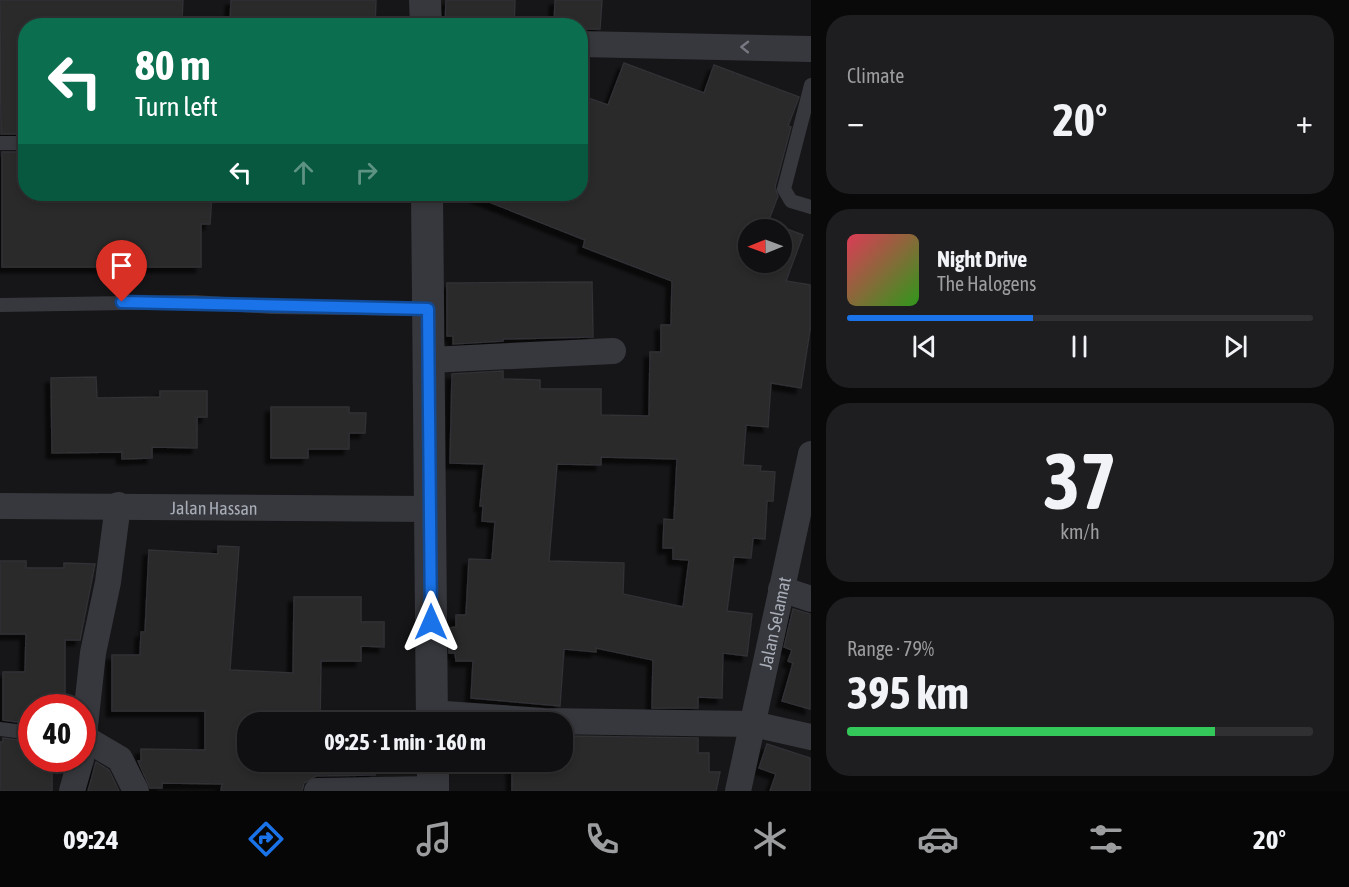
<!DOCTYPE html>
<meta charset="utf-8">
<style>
:root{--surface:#101012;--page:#1e1e20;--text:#f1f3f6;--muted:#9c9d9f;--line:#303032;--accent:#1a73e8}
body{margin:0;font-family:"Asap Condensed",sans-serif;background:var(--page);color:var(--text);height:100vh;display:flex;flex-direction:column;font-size:22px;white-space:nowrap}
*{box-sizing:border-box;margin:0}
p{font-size:20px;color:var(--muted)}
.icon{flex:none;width:33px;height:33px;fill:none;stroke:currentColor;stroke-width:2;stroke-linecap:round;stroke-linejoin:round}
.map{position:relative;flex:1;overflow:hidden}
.drawer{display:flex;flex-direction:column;gap:15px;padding:15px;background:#09090a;width:538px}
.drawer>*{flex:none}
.top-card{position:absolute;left:18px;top:18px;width:570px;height:183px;border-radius:24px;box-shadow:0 3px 9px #0003,0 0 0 2px var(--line);background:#0b6e4f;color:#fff;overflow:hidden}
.needle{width:39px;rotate:269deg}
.tools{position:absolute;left:738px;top:219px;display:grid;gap:12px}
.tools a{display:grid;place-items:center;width:54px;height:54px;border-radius:50%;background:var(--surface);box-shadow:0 3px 9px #0003,0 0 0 2px var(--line);font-size:30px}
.speed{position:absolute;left:18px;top:694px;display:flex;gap:12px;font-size:30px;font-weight:700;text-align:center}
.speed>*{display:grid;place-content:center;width:78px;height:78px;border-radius:50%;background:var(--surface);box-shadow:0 3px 9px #0003,0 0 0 2px var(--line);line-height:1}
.speed .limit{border:9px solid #d22;background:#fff;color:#111}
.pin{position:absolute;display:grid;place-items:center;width:51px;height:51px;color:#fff;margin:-62px -26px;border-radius:50% 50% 50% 0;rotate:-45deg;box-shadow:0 0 6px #0007}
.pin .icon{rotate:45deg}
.me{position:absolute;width:66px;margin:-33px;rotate:0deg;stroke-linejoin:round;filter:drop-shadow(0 0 4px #0008)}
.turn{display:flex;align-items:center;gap:21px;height:126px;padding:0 18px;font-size:27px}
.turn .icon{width:78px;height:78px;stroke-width:2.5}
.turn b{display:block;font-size:42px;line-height:51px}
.lanes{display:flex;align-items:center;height:57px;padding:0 18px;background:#0003;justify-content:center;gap:30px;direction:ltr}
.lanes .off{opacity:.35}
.big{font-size:45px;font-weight:700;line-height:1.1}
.drawer .tile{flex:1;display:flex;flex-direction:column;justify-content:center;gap:9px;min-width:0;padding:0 21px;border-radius:24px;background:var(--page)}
.drawer .dial{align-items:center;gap:0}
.dial b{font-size:78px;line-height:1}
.song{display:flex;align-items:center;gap:18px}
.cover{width:72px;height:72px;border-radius:9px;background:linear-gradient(135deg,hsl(350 70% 55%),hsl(110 70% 35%))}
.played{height:6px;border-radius:3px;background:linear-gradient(90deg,var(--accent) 40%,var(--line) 40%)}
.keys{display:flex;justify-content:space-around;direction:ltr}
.heat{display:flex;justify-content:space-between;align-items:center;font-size:33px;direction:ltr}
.charge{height:9px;border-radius:4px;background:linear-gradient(90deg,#34c759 79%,var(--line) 0)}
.trip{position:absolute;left:237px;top:712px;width:336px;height:60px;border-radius:24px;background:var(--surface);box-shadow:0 3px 9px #0003,0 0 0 2px var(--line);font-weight:700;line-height:60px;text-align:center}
.tabs{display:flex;height:96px;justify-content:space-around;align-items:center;background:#060607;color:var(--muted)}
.tabs .icon{width:42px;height:42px}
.tabs .selected{color:var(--accent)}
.tabs b{font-size:27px;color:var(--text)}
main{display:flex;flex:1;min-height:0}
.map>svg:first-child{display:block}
</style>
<main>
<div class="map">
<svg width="811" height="791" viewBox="0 0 811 791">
<defs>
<filter id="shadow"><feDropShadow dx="-5.5" dy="5.5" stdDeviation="1.5" flood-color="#0009"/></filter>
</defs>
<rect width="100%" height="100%" fill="#161618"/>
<g fill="#29292c" stroke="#303034" stroke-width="1.5" fill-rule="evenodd" filter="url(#shadow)">
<polygon points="0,0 183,0 182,19 138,18 138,25 26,24 26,134 1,134"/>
<polygon points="231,0 376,0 375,26 230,25"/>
<polygon points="446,0 515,0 514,26 445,26"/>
<polygon points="555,0 602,0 600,29 580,29 580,26 554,26"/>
<path d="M624 63 704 93 714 65 799 97 788 126 791 127 775 187 778 196 768 222 803 235 786 281 810 285V330L801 388 771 383 768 427 746 425 743 465 761 466 760 471 775 472 773 501H767L765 539 753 538 751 558 734 557 727 611 752 614 747 656 723 653 722 698 698 697V708H652L653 660 596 648V652L564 649 560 706 471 698 473 661H456L455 653H449V628L456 627V615H466L469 559 492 560 495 522 482 521 483 506H480L484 464 450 463 452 374 503 371V379L540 380V389H601V415L649 416 650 352H661V325H671L672 281 583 247 585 240 469 194H580V95L608 105ZM748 230H782V262H748ZM601 457 677 459 674 520 664 519 663 548H673V559L689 560 683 607 623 594 624 563 549 561 557 464 601 465Z"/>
<polygon points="2,152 26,152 26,194 212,194 210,224 201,224 201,267 2,267"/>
<polygon points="592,282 593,337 503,339 503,341 453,344 453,336 447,336 447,283"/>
<polygon points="96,377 97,398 160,397 160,391 207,391 207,417 197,417 197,448 152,447 152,458 122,459 122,452 52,453 51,378"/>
<polygon points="271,407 349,407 349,413 366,413 365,433 349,433 349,449 308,449 308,458 271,458"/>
<polygon points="218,546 239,547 230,670 293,673 294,597 361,597 361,622 384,622 384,647 361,646 361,661 321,661 320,723 248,723 248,762 375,762 375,775 316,776 304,783 302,791 221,791 222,784 162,783 162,788 150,788 138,761 141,761 141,749 205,750 205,711 112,711 112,655 140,655 141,632 145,632 149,550 218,554"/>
<polygon points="0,561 26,561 26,568 64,568 64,563 95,564 80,640 65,640 65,708 32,708 32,724 3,720 3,672 25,672 26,634 0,634"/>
<polygon points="793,609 810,614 810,709 782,701 793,663 788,661 792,650 784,647"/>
<polygon points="569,736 698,738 698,753 709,753 709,772 720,772 716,791 512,791 512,762 569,762"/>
<polygon points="3,738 32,742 32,759 52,761 52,791 0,791 0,742 3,742"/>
<polygon points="767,744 810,758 810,791 770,791 776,774 759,768"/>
<polygon points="96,762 109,770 119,791 88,791"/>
</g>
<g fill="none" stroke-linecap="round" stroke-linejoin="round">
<g stroke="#37383d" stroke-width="14">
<polyline points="811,85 784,189 791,201 811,207"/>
<polyline points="0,143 26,143"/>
<polyline points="0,305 194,302 272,307 428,309"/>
<polyline points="0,729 32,733"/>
</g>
<g stroke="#37383d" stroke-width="26">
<polyline points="580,44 811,49"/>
<polyline points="429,360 613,351"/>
<path id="s1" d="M0 506 430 509"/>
<polyline points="781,589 811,599"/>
<polyline points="431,713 544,721 753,724 811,737"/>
<polyline points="86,739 120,759 136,791"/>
<polyline points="82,753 93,653 108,582 118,505"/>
<polyline points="72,791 81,759"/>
<polyline points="317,791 434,789"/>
<path id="s2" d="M738 791 811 454"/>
</g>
<g stroke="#37383d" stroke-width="32">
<polyline points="425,0 426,26"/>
<polyline points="427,194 432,723"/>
<polyline points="433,762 433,791"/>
</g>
</g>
<defs><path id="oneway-chevron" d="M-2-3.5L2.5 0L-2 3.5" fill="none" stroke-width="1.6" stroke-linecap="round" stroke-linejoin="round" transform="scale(1.5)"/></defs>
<use stroke="#757881" href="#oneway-chevron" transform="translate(745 47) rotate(-179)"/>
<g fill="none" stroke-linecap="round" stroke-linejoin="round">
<g stroke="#114b97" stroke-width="15">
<polyline id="route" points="122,302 428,309 431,622"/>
</g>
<use href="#route" stroke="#1a73e8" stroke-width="10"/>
</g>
<g text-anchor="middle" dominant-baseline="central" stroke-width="6" stroke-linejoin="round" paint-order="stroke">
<g font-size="18" fill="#a8adb8" stroke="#111113">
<text stroke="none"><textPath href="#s1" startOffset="214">Jalan Hassan</textPath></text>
<text stroke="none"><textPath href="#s2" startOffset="172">Jalan Selamat</textPath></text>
</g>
</g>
</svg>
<div class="tools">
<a><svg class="needle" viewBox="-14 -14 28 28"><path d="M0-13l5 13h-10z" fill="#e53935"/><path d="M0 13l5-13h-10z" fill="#9c9d9f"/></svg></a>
</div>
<div class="speed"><div class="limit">40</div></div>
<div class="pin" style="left:122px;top:302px;background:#d93025"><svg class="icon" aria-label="arrive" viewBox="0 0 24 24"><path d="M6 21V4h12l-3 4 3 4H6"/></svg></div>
<svg class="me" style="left:431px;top:622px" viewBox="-20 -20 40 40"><path d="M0-17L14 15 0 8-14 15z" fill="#1a73e8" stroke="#fff" stroke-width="4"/></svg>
<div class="trip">09:25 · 1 min · 160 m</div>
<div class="top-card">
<div class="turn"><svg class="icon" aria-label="left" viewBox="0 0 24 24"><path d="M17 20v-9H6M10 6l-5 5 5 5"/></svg><div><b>80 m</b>Turn left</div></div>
<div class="lanes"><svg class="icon" aria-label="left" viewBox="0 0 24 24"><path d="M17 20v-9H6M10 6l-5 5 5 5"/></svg><svg class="icon off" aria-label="ahead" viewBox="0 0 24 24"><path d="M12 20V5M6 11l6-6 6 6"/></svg><svg class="icon off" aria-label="right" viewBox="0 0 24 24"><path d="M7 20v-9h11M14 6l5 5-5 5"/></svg></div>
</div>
</div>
<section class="drawer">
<div class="tile"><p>Climate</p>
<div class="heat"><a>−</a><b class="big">20°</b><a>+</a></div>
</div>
<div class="tile">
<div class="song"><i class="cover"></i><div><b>Night Drive</b><p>The Halogens</p></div></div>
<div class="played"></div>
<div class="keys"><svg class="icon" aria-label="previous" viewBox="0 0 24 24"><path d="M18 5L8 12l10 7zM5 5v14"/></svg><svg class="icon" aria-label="pause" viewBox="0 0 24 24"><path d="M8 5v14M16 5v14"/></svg><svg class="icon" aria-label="next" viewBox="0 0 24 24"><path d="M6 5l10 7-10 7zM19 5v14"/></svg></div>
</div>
<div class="tile dial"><b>37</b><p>km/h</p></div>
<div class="tile"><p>Range · 79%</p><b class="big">395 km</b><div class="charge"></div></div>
</section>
</main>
<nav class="tabs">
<b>09:24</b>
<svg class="icon selected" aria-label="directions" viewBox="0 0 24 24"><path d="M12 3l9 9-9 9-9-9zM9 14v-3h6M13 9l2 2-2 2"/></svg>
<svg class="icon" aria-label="music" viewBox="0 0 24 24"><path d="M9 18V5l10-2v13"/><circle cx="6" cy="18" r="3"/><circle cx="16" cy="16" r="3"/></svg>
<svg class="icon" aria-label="phone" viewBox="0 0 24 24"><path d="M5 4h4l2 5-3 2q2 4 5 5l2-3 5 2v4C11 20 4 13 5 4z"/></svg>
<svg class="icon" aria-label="climate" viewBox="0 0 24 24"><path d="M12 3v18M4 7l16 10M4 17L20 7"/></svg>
<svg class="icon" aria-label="car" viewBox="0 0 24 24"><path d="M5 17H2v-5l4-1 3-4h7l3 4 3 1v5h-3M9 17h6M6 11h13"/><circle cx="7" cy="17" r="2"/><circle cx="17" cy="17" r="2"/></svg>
<svg class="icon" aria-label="filters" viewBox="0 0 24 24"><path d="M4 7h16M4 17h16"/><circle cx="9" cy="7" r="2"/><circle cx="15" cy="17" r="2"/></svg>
<b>20°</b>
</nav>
